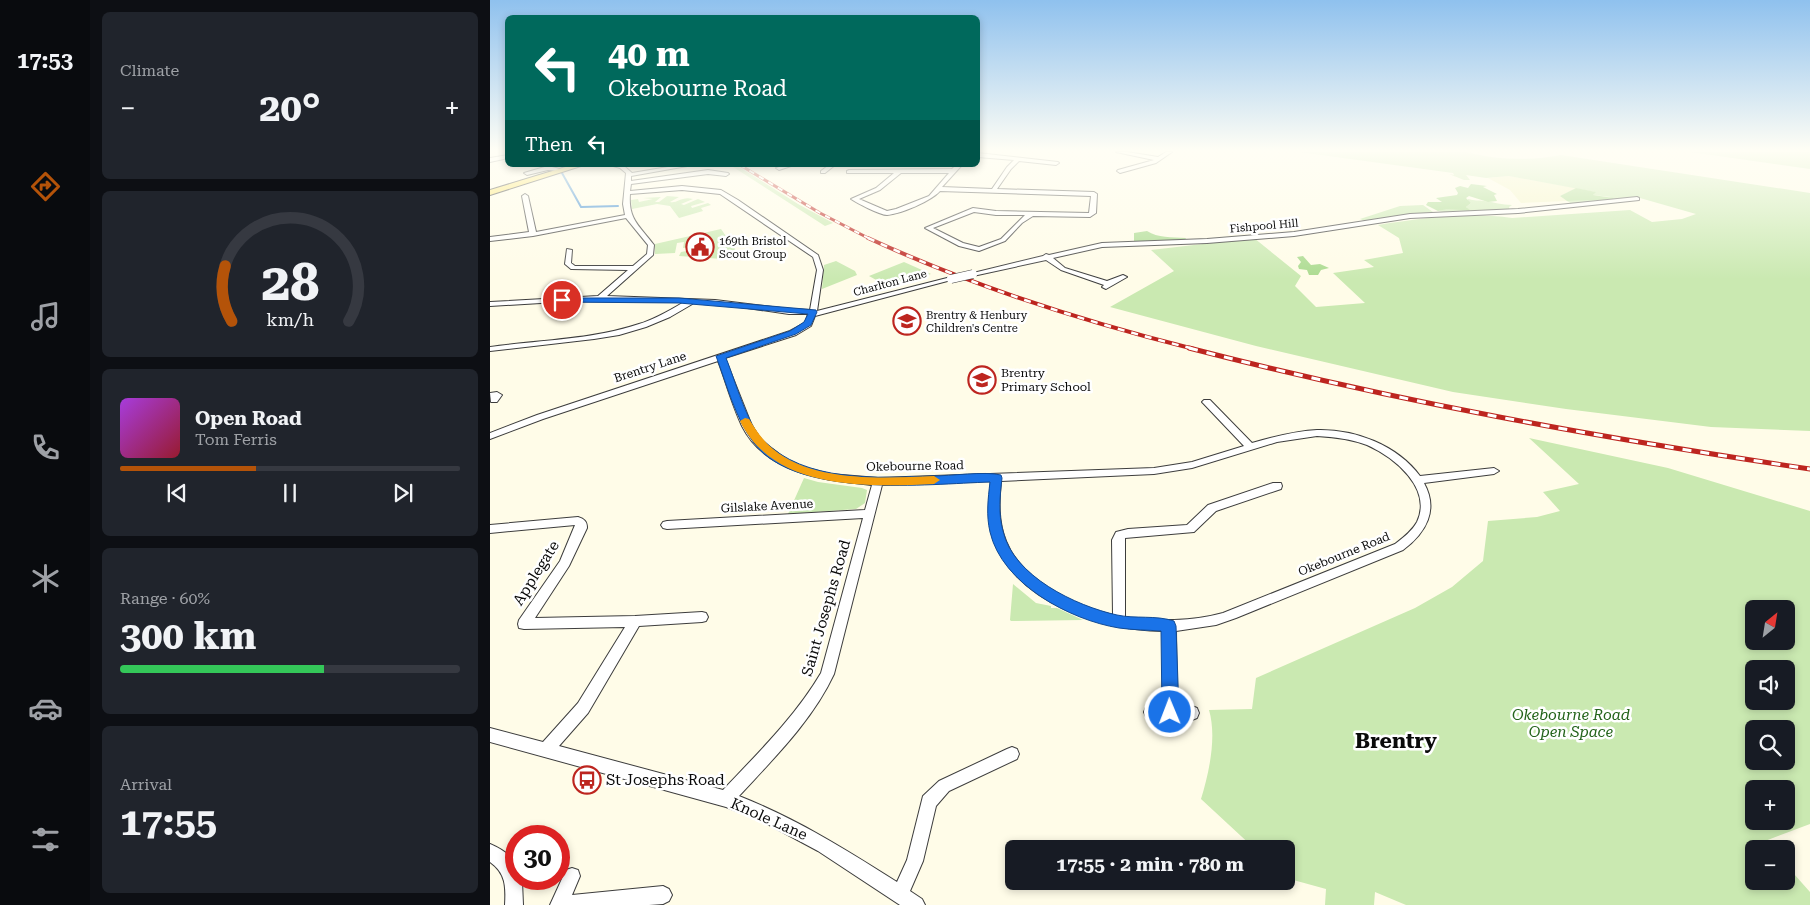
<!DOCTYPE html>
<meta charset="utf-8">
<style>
:root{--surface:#171b24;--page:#20242c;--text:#f1f3f6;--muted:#9ea1a6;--line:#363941;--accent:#b45309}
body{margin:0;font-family:"Roboto Serif",serif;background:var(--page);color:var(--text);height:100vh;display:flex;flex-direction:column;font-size:19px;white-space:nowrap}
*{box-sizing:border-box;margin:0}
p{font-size:16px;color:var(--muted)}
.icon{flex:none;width:28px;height:28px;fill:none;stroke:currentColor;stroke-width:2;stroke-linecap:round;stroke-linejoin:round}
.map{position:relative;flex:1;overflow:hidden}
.side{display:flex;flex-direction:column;gap:12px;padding:12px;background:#0d0f14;width:400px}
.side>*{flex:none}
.banner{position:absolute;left:15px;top:15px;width:475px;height:152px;border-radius:8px;box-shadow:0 2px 8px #0003;background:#00695c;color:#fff;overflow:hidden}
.needle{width:32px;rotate:30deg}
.fabs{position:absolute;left:1255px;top:600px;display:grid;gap:10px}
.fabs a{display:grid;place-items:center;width:50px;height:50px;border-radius:8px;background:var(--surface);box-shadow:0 2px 8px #0003;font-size:25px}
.speed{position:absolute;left:15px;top:825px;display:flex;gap:10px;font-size:25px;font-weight:700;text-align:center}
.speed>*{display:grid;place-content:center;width:65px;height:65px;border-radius:50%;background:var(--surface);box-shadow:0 2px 8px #0003;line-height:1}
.speed .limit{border:8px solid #d22;background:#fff;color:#111}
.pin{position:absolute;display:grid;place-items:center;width:42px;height:42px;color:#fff;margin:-21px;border:2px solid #fff;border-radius:50%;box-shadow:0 1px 5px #0007}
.me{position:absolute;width:55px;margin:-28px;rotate:359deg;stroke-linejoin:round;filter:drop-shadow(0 0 4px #0008)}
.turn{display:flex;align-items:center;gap:18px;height:105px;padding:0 20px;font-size:22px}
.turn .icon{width:65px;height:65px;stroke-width:2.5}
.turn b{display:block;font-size:35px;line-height:42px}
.then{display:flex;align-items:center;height:48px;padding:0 20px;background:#0003;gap:10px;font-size:19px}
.big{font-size:38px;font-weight:700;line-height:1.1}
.side .card{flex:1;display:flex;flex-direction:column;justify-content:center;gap:8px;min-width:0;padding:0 18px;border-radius:8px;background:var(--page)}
.side .dial{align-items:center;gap:0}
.dial svg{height:130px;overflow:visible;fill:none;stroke:var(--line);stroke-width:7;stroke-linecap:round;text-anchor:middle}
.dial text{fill:var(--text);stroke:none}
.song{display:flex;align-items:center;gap:15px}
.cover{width:60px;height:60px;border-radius:8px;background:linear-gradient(135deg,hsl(280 70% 55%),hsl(350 70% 35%))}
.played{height:5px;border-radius:2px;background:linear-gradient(90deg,var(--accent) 40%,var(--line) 40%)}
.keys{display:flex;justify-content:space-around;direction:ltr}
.heat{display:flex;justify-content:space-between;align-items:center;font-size:28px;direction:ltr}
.charge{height:8px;border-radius:4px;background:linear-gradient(90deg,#34c759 60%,var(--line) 0)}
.trip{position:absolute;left:515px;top:840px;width:290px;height:50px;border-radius:8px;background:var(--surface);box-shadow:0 2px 8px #0003;font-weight:700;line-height:50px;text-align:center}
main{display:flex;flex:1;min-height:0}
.tabs{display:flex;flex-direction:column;width:90px;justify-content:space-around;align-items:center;background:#090b0e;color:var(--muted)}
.tabs .icon{width:35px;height:35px}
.tabs .on{color:var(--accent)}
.tabs b{font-size:22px;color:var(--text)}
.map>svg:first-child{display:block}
</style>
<main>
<nav class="tabs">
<b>17:53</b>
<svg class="icon on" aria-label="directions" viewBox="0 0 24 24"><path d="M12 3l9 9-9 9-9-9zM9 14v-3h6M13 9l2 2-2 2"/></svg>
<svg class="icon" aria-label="music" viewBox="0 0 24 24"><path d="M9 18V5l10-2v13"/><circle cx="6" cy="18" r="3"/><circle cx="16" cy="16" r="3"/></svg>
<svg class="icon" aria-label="phone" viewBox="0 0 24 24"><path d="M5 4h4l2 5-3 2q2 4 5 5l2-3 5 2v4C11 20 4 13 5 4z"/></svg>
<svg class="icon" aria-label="climate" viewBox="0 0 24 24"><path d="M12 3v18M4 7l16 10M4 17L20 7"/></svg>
<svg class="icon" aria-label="car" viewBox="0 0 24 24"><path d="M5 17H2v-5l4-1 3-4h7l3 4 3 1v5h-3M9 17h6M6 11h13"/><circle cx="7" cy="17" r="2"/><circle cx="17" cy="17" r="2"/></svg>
<svg class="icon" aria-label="filters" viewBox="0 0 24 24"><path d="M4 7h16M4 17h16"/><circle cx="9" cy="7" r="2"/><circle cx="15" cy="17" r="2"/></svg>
</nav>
<section class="side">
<div class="card"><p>Climate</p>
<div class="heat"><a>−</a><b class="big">20°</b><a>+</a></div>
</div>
<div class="card dial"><svg viewBox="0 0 100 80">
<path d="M14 69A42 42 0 1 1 86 69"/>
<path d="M14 69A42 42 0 0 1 10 35" stroke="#b45309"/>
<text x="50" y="56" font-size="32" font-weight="700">28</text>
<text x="50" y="72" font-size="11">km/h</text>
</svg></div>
<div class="card">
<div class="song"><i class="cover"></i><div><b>Open Road</b><p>Tom Ferris</p></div></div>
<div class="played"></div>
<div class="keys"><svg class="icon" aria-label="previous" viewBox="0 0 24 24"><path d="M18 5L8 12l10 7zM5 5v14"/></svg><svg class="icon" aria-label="pause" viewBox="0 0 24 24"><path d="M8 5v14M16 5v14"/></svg><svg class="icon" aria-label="next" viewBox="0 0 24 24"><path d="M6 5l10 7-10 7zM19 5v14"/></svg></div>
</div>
<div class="card"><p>Range · 60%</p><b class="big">300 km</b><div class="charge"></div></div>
<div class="card"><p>Arrival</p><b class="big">17:55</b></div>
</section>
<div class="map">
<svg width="1320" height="905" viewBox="0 0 1320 905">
<rect width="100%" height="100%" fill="#fffce8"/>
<polygon fill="#f5f5c8" points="1019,176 1086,188 1070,196 1077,201 1031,203 1020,190 998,178"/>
<g fill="#cae9b1" fill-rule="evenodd">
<path d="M809 152H976C1007 160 1040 161 1071 155L1320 193V431L1221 427 1076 409 963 392 766 346 620 307 684 271 661 250 764 238 811 276 805 286 826 307 875 303 843 273 884 267 874 260 913 253 909 238 888 225C932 218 978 212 1022 218L1140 210 1162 222 1192 219 1206 214 1150 198 1084 205 1077 201 1114 200 1121 197 1103 195 1105 192 1019 176 996 178 976 175 980 180H974L959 174 964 175 963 173Z"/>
<polygon points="1200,152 1320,152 1320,169"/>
<polygon points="240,165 246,165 308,204 343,223 335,226"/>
<path d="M177 196 189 197 180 202C187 204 191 196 203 199L191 204 194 205 208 199 215 202 201 206 202 208 218 203 221 205 211 208 213 211 189 218 180 206 167 204 142 209 141 200 148 199 149 202 163 199 153 198 171 197 165 202H169Z"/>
<path d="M978 199C985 201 988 200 994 201 1004 202 1012 205 1022 205L1019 207 1020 211 953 212 948 211 956 208 979 210 976 207 981 203 978 202Z"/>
<polygon points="933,205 943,212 875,221 870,219 910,206"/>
<polygon points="231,229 247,252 233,259 189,256 191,252 214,248 214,245 193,248 194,242 187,243 185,253 165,254 165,244"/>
<polygon points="346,261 365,271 367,275 332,289 334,265"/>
<polygon points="414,262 441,274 397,286 379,276"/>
<path d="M1039 438 1178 468 1320 511V824L1275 841 1282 849H1264V881H1296V865L1320 892V905H916L885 892 884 905H835L836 889 796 878V849H765L711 799C719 773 727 737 719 710L762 709 766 678 925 608 962 587 993 561 998 521 1047 517 1070 511 1053 492 1089 484ZM1264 609H1296V641H1264ZM1264 669H1296V701H1264ZM1264 729H1296V761H1264ZM1264 789H1296V821H1264Z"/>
<polygon points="314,478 328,482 372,488 377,490 375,503 366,509 298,514"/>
<polygon points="523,584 546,603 561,606 561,608 567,608 593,620 521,621 520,620"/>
</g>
<g fill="#acdb90">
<path d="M981 184 997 186 993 187 1007 194 1004 195 1007 201 998 202 979 196 976 198 981 203 976 207 980 210C969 211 959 207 948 211L936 205 938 202H952L946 198 967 195 968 193 965 188 970 186 978 188Z"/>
<polygon points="1086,188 1106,192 1103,195 1124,198 1121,200 1077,201 1070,196"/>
<path d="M657 231C668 238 681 237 696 238L695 240 644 242V233Z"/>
<polygon points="813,256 821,265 830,264 839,268 831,270 828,275 819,275 817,270 809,269 808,266 811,262 807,257"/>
</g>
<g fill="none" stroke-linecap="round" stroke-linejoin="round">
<polyline stroke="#3084d1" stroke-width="2" points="72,173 91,207 128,206"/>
<g stroke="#3d3d3d" stroke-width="2">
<g id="minor">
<polygon points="626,152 637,152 668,157 676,152 682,152 666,163 630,173 627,171 628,170 664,160"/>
<path d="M488 153 568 162 569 163 566 165 529 161 521 169 507 189 604 192 607 194 606 213 600 217 543 216 532 223 515 241 489 251 469 246 435 228 483 208 506 211 599 213 601 196 450 191C441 201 411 214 397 215 390 215 367 203 361 199L386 188 404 173H357V171L359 170 462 169 466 165H472L452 187 502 189 517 167 524 160 488 157ZM411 173H459L439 196 406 209 397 211 369 199 390 190ZM484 212 506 215H535L511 239 489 247 473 243 443 228Z"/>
<polygon points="18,155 18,158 0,162 0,158"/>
<path d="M120 165 134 166 142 173 190 165H203L141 176V181L218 170 238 173 239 174 236 176 218 174 141 184 140 191 192 186 231 190 248 200 328 255 333 270 327 311 461 277 465 279 325 316 321 326 306 335 235 358 262 426 272 441 296 459 313 467 340 474 388 478 664 468 702 462 754 446 714 404 712 402 714 400H720L762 443C783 437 805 431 827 430 865 429 907 445 930 476L1004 468 1009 471 1004 474 934 483C949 510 936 533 913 550L746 618 726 625 686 631 687 706H702L707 708 709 713 707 718 702 720 661 719 656 717 654 712 656 707 661 705 673 706V631C612 630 529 604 505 542 497 523 499 501 501 481L392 485 344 674C322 721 284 758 249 796 307 819 355 849 407 882L417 860 433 796 449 781 517 749 522 747 527 749 529 754 527 759 459 791 446 806 433 861 420 891 432 899 435 905H410L328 851 272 821 236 807 0 742V728L53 742 88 703 135 627 34 629 29 628 28 624 29 620 70 561 85 525 0 533V525L88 517C94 519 97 521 97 528L79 566 45 618 145 616 212 612 216 613 218 617 216 621 212 622 149 626 98 713 69 746 233 790C268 753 305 717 331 673L373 518 177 529 173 528 171 525 173 522 177 521 375 510 382 485C335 480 276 474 252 426 242 405 236 382 228 361L53 419 0 439V433L47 415 300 331 315 323 318 314H299L237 305 204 303 180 317 156 327 129 335 104 339 0 351V347C49 340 101 340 149 324 165 319 179 311 194 302L84 301 0 306V302L108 296 138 270 81 269 75 264 77 249 82 250 81 263 85 266H143L157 254 158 245 136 218 43 236 0 241V237L39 232 32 196 35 194 38 196 46 232 135 215 133 204 136 173 130 168ZM192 190 230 194 323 257 327 270 320 310 299 309 225 300 117 296 163 255 164 245C150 226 138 220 140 194ZM827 436C845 437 861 439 877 445 904 457 943 488 927 522 922 531 913 538 905 544L733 613C701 622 668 621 635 618V538L704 532 726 511 791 489 792 486 791 483H783L718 505 697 525 638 529 626 532 622 540 623 615C584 606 531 580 516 541 508 522 509 501 511 481L664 474 702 468 787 442Z"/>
<polygon points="295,165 304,165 289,170 286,168"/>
<polygon points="339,165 345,165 335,173 331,173 331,171"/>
<polygon points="58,166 70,169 67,171 58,170 37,175 34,173"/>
<polygon points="1147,197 1149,198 1149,200 1028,213 920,218 804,236 717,243 612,247 563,258 575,268 617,281 633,275 637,277 616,289 612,287 614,285 571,270 556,260 483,276 479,274 553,256 556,254 559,255 612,243 717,239 804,232 920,214 1028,209"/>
<polygon points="7,392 12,395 7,402 1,402 0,393"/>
<path d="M0 844C9 848 23 855 26 866 27 869 26 875 26 879H31L32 881 33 905H15C16 887 16 873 0 862Z"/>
<polygon points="82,868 88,870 90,876 82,895 173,886 179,889 182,895 179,901 173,904 159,905 60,905 76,870"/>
</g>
</g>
<g stroke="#1b1b1b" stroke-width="2">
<polygon id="major" points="82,165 94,165 0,195 0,190"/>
</g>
<use href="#minor" fill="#fff" fill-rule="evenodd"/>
<use href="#major" fill="#fde25a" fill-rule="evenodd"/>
<g stroke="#bd251f" stroke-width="3">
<polyline id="rail-far2" points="250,165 330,213 380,239"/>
</g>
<g stroke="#bd251f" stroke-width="4">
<path id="rail-far1" d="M378 238C482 286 592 321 704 349"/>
</g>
<g stroke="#bd251f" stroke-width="5">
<path id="rail" d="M699 348C904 401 1111 438 1320 469"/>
</g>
<use href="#rail-far2" stroke="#fff" stroke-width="2" stroke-dasharray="5.5" stroke-linecap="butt"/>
<use href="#rail-far1" stroke="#fff" stroke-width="2.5" stroke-dasharray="7" stroke-linecap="butt"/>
<use href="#rail" stroke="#fff" stroke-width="3" stroke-dasharray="9" stroke-linecap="butt"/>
<g stroke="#3d3d3d" stroke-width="9" stroke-linecap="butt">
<polyline id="minor-bridge" points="461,279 483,274"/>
</g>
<use href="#minor-bridge" stroke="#fff" stroke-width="8"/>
</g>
<linearGradient id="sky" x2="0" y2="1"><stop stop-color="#8fc1ee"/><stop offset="0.54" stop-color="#fffef5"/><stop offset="1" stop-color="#fffef5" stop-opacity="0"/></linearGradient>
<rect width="1320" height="279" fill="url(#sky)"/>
<path fill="#1a73e8" stroke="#114b97" d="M72 298H189L326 310 327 312 321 325 306 334 236 358C245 380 257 424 273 440 315 483 388 478 443 476 460 476 495 471 511 475L512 478C510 496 508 513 513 531 523 576 586 606 627 615 645 619 666 615 684 621L686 626 689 712 686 718 680 720 675 718 672 712 671 631C658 630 643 630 629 628 580 620 512 584 500 532 496 515 498 499 500 482 438 484 306 499 264 443 245 418 237 385 226 356L300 331 314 322 318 314 189 303 69 302V299Z"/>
<path fill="#f59e0b" d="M255 418 259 419C266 430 273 441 283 449 324 483 394 478 444 476L450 480 444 484C378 487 284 491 250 421Z"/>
<defs>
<g id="civic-ring" transform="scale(1.4375)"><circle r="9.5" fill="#fff" stroke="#bd251f" stroke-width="1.5"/><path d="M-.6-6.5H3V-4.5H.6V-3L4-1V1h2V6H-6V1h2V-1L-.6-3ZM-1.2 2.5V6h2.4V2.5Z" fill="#bd251f"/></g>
<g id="school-ring" transform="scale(1.4375)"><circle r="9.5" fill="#fff" stroke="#bd251f" stroke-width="1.5"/><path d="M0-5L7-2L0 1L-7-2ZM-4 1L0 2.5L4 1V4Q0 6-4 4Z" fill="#bd251f"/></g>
<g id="bus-ring" transform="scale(1.4375)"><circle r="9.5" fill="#fff" stroke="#bd251f" stroke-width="1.5"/><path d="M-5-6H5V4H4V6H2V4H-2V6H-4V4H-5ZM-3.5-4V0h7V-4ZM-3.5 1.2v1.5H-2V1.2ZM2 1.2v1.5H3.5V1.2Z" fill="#bd251f"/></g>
</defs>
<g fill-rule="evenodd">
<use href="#civic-ring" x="210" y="247"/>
<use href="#school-ring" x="417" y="321"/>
<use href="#school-ring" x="492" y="380"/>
<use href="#bus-ring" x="97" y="780"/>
</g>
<g text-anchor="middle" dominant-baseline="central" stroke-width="5" stroke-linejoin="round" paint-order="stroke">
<g font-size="11" fill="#0a0a0a" stroke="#fff">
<text transform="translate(774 226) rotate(-5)">Fishpool Hill</text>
<text transform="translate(400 283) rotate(-15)">Charlton Lane</text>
</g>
<g font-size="11" fill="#0a0a0a" stroke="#fff" text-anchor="start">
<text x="229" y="241">169th Bristol<tspan x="229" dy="13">Scout Group</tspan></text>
<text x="436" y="315">Brentry &amp; Henbury<tspan x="436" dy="13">Children's Centre</tspan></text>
</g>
<g font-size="12" fill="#0a0a0a" stroke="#fff">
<text transform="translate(160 367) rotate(-18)">Brentry Lane</text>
<text transform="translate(425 466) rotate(-1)">Okebourne Road</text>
<text transform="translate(277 506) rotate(-3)">Gilslake Avenue</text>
<text transform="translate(854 554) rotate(-22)">Okebourne Road</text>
</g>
<g font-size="12" fill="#0a0a0a" stroke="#fff" text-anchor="start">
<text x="511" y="373">Brentry<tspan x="511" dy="14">Primary School</tspan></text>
</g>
<g font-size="15" fill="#0a0a0a" stroke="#fff">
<text transform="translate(46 573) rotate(-58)">Applegate</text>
<text transform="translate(336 608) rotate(-74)">Saint Josephs Road</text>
<text transform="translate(279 819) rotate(24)">Knole Lane</text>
</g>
<g font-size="15" font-style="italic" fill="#23631a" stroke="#fff">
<text x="1081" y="715">Okebourne Road<tspan x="1081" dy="17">Open Space</tspan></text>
</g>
<g font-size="15" fill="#0a0a0a" stroke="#fff" text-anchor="start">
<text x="116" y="780">St Josephs Road</text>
</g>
<g font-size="21" font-weight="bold" fill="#0a0a0a" stroke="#fff">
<text x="906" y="741">Brentry</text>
</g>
</g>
</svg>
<div class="fabs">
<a><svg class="needle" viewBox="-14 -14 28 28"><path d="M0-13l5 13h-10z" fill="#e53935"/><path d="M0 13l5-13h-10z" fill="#9ea1a6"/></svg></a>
<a><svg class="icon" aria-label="sound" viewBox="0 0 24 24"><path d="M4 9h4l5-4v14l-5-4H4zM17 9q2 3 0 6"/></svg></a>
<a><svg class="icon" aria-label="search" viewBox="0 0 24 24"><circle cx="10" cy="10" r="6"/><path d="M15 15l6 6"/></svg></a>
<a>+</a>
<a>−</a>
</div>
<div class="speed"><div class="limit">30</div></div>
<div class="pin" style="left:72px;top:300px;background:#d93025"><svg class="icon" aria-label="arrive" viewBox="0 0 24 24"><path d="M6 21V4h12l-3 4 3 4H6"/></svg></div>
<svg class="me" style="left:680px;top:712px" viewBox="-20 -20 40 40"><circle r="17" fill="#1a73e8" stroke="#fff" stroke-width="3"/><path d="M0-11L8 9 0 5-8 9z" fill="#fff"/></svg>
<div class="trip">17:55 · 2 min · 780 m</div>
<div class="banner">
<div class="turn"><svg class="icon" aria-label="left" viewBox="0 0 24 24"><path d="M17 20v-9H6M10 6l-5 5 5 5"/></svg><div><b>40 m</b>Okebourne Road</div></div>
<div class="then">Then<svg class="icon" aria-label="left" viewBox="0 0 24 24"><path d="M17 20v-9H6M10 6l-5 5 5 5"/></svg></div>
</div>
</div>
</main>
